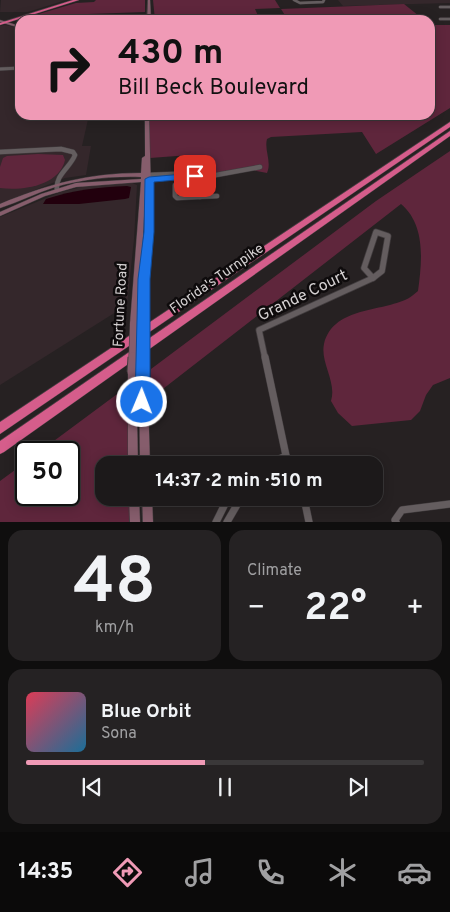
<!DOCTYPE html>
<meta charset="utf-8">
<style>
:root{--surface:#1c191a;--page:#252223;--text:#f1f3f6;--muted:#a0a0a2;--line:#3a3839;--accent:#f09ab6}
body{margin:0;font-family:Overpass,sans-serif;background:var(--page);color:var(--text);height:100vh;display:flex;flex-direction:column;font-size:19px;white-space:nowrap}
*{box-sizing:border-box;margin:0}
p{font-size:16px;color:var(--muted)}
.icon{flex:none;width:28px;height:28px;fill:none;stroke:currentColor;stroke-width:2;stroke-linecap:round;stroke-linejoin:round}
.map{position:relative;height:522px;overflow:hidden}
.panel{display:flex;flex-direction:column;gap:8px;padding:8px;background:#0f0e0e;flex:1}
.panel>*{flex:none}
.top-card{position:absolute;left:15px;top:15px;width:420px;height:105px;border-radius:15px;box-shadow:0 2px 12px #0003,0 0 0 1px var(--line);background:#f09ab6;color:#111;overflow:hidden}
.speed{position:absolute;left:15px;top:441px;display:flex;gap:10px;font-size:25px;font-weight:700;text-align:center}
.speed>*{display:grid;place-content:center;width:65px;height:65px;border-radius:50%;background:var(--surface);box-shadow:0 2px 12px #0003,0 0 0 1px var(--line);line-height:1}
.speed .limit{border:2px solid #111;border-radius:8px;background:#fff;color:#111}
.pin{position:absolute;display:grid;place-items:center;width:42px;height:42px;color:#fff;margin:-21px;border-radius:10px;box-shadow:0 2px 8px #0006}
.me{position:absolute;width:55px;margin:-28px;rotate:1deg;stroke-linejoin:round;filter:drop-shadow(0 0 4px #0008)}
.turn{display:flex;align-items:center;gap:18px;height:105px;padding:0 20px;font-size:22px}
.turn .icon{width:65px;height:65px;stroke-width:2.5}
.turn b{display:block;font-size:35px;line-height:42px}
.big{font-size:38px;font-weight:700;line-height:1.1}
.panel .tile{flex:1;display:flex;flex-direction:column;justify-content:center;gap:8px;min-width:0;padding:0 18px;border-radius:15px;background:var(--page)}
.panel .dial{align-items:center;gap:0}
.dial b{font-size:65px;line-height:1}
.song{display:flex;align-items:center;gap:15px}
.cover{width:60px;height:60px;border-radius:8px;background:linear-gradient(135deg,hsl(350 70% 55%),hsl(200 70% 35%))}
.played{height:5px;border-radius:2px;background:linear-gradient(90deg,var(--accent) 45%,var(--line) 45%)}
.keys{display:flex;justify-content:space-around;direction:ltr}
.heat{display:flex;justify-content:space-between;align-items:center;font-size:28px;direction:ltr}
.panel .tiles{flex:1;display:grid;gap:8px;grid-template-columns:1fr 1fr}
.tile:last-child{grid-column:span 2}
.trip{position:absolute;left:95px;top:456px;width:288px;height:50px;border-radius:15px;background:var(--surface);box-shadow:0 2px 12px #0003,0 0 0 1px var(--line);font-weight:700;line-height:50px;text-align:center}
.tabs{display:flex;height:80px;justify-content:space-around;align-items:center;background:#0b0a0a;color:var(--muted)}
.tabs .icon{width:35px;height:35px}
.tabs .current{color:var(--accent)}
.tabs b{font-size:22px;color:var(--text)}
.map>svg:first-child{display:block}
</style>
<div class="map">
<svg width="450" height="522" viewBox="0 0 450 522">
<rect width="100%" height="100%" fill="#262122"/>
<g fill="#34272b">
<polygon points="1,0 66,0 28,12 0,12"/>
<polygon points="338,0 450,0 450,3 343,6"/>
<polygon points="5,25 20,28 20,115 89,115 82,146 91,146 86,175 65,178 0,204 0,26"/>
<polygon points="132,183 137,185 134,239 127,305 0,385 0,217 61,192 82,187"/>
</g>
<g fill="#5f263c">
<polygon points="96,0 145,0 145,12 32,16 76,3 94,2"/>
<polygon points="153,0 275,0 280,8 255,9 260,20 155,20"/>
<polygon points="404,4 424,20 355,18 288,20 281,9"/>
<path d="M430 25H450V108L376 154 362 132 271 137 267 139C264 150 272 162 267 173L252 170 262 168V166C241 167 222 175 201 176L200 172H196L191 177 190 155 150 158 149 121 234 115H430Z"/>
<path d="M450 151V378L433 385 426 395 420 411 411 420 352 426 338 413 331 401C337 382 320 363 324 344 333 308 377 312 405 300 410 298 414 294 418 291 422 262 426 225 401 204L150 399 151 369 376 201Z"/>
<path d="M38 154 63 155 65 160C59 186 22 191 0 188V167L3 158 7 156Z"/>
<polygon points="128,386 129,465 104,465 104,498 130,498 131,522 0,522 0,481 26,462 26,495 69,495 69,452 39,452"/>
</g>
<path fill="#22000d" d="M127 186 131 187 129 198 125 199 79 204H43L46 199C73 190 99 187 127 186Z"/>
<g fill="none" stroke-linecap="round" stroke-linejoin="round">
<g stroke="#423d3f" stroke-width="3">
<g id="street-far4">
<polyline points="294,0 300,3 323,2 324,0"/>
<polyline points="440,7 450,7"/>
<polyline points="440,19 450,19"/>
<polyline points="84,20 129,17"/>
</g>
</g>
<g stroke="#423d3f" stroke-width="4">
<polyline id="street-far3" points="0,69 20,68"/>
</g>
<g stroke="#423d3f" stroke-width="5.5">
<g id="street-far2">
<path d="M0 152 61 149 73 152 75 155C70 168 55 175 57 190"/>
<polyline points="198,173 199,182 175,185 175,196 177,198 217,196"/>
<polyline points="149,175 198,173"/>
<polyline points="149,179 191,177 198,173"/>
<polyline points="200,197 199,182 216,175 260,167"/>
</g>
</g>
<g stroke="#423d3f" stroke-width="7">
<g id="street-far1">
<polygon points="376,232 388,236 382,271 373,278 364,268"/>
<polyline points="265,358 259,330 373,278"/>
</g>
</g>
<g stroke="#423d3f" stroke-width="8">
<g id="street">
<polyline points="265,357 288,465"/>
<polyline points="266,465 286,456"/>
<polyline points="304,498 309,522"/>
<polyline points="216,522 228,498"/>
<polyline points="227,522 241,498"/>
<polyline points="396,522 395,520 402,510 450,504"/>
</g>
</g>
<g stroke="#423d3f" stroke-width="1">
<g id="secondary">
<polygon points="148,0 150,0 151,20 147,20"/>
<polygon points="0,20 20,26 20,28 0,22"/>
<path d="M145 115H149L152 231 148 279V317L147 319H141L140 317V281L138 324 137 326 134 327 131 326 130 324 141 182 76 187 45 196 0 216V212L41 194 76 183 141 179V177C112 176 83 179 55 187 36 193 19 202 0 208V204C48 184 89 173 141 173L142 158 145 156ZM145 196 146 231 141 277Z"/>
<polygon points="143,362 146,363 147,365 150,465 140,465 139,365 140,363"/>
<polygon points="132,368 135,369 136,372 138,465 128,465 128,372 129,369"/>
<polygon points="129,498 139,498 140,522 130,522"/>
<polygon points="142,498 152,498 153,522 143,522"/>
</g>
</g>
<g stroke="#423d3f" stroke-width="1">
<g id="highway">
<polygon points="73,0 79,0 0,25 0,23"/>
<polygon points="450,122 450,127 0,434 0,422"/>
<polygon points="450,131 450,136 4,452 0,454 0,441"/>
</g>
</g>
<use href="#street-far4" stroke="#645d5f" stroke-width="2.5"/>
<use href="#street-far3" stroke="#645d5f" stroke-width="3"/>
<use href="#street-far2" stroke="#645d5f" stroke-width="4.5"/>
<use href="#street-far1" stroke="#645d5f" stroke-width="5.5"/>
<use href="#street" stroke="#645d5f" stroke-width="7"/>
<use href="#secondary" fill="#865d6c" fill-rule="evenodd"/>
<use href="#highway" fill="#d55d8b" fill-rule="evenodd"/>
<g stroke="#423d3f" stroke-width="9" stroke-linecap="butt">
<g id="secondary-bridge-far1">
<polyline points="133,358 134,324"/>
<polyline points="143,358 144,317"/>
</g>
</g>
<g stroke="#423d3f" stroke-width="11" stroke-linecap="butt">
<g id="secondary-bridge">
<polyline points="143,365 143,357"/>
<polyline points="132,372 133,357"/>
</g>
</g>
<use href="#secondary-bridge-far1" stroke="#865d6c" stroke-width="8"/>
<use href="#secondary-bridge" stroke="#865d6c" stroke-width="9"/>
</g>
<polygon fill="#1a73e8" stroke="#114b97" points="195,173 200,176 198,178 154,182 154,232 150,279 150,402 148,406 142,408 137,406 135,402 138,279 144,232 145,179 149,177"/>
<g text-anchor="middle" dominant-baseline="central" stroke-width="5" stroke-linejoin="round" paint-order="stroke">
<g font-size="14" fill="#d4d0d1" stroke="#0e0b0c">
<text transform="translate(217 279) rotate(-35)">Florida's Turnpike</text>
<text transform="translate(121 305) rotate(-87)">Fortune Road</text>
</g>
<g font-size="16" fill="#d4d0d1" stroke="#0e0b0c">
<text transform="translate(303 296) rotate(-26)">Grande Court</text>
</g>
</g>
</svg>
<div class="speed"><div class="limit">50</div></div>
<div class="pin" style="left:195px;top:176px;background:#d93025"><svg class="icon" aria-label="arrive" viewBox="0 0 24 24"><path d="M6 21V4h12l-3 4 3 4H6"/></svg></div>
<svg class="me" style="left:142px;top:402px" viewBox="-20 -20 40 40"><circle r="17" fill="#1a73e8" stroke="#fff" stroke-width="3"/><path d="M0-11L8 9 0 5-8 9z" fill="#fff"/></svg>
<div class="trip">14:37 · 2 min · 510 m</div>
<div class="top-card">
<div class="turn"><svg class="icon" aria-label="right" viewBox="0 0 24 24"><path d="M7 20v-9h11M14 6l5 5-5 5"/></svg><div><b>430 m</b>Bill Beck Boulevard</div></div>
</div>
</div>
<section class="panel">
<div class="tiles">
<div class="tile dial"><b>48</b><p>km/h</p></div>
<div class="tile"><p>Climate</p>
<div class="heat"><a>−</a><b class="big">22°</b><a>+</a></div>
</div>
<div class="tile">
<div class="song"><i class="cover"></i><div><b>Blue Orbit</b><p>Sona</p></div></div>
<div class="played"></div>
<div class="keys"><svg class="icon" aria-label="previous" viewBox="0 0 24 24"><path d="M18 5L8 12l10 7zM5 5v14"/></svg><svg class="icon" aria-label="pause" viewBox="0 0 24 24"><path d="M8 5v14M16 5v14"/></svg><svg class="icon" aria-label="next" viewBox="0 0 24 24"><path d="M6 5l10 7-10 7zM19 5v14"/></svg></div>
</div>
</div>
</section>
<nav class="tabs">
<b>14:35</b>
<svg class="icon current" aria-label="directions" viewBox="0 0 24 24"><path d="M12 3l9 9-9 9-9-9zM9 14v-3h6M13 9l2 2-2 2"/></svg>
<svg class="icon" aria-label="music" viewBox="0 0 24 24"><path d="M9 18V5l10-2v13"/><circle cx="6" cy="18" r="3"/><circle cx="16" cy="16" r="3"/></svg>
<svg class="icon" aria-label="phone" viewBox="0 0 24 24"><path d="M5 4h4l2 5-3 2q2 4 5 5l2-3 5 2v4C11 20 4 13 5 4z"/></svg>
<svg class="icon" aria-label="climate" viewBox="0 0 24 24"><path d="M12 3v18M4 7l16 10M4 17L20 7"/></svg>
<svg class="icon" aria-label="car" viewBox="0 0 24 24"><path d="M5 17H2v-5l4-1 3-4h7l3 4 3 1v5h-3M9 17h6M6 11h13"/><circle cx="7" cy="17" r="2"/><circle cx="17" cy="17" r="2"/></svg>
</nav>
